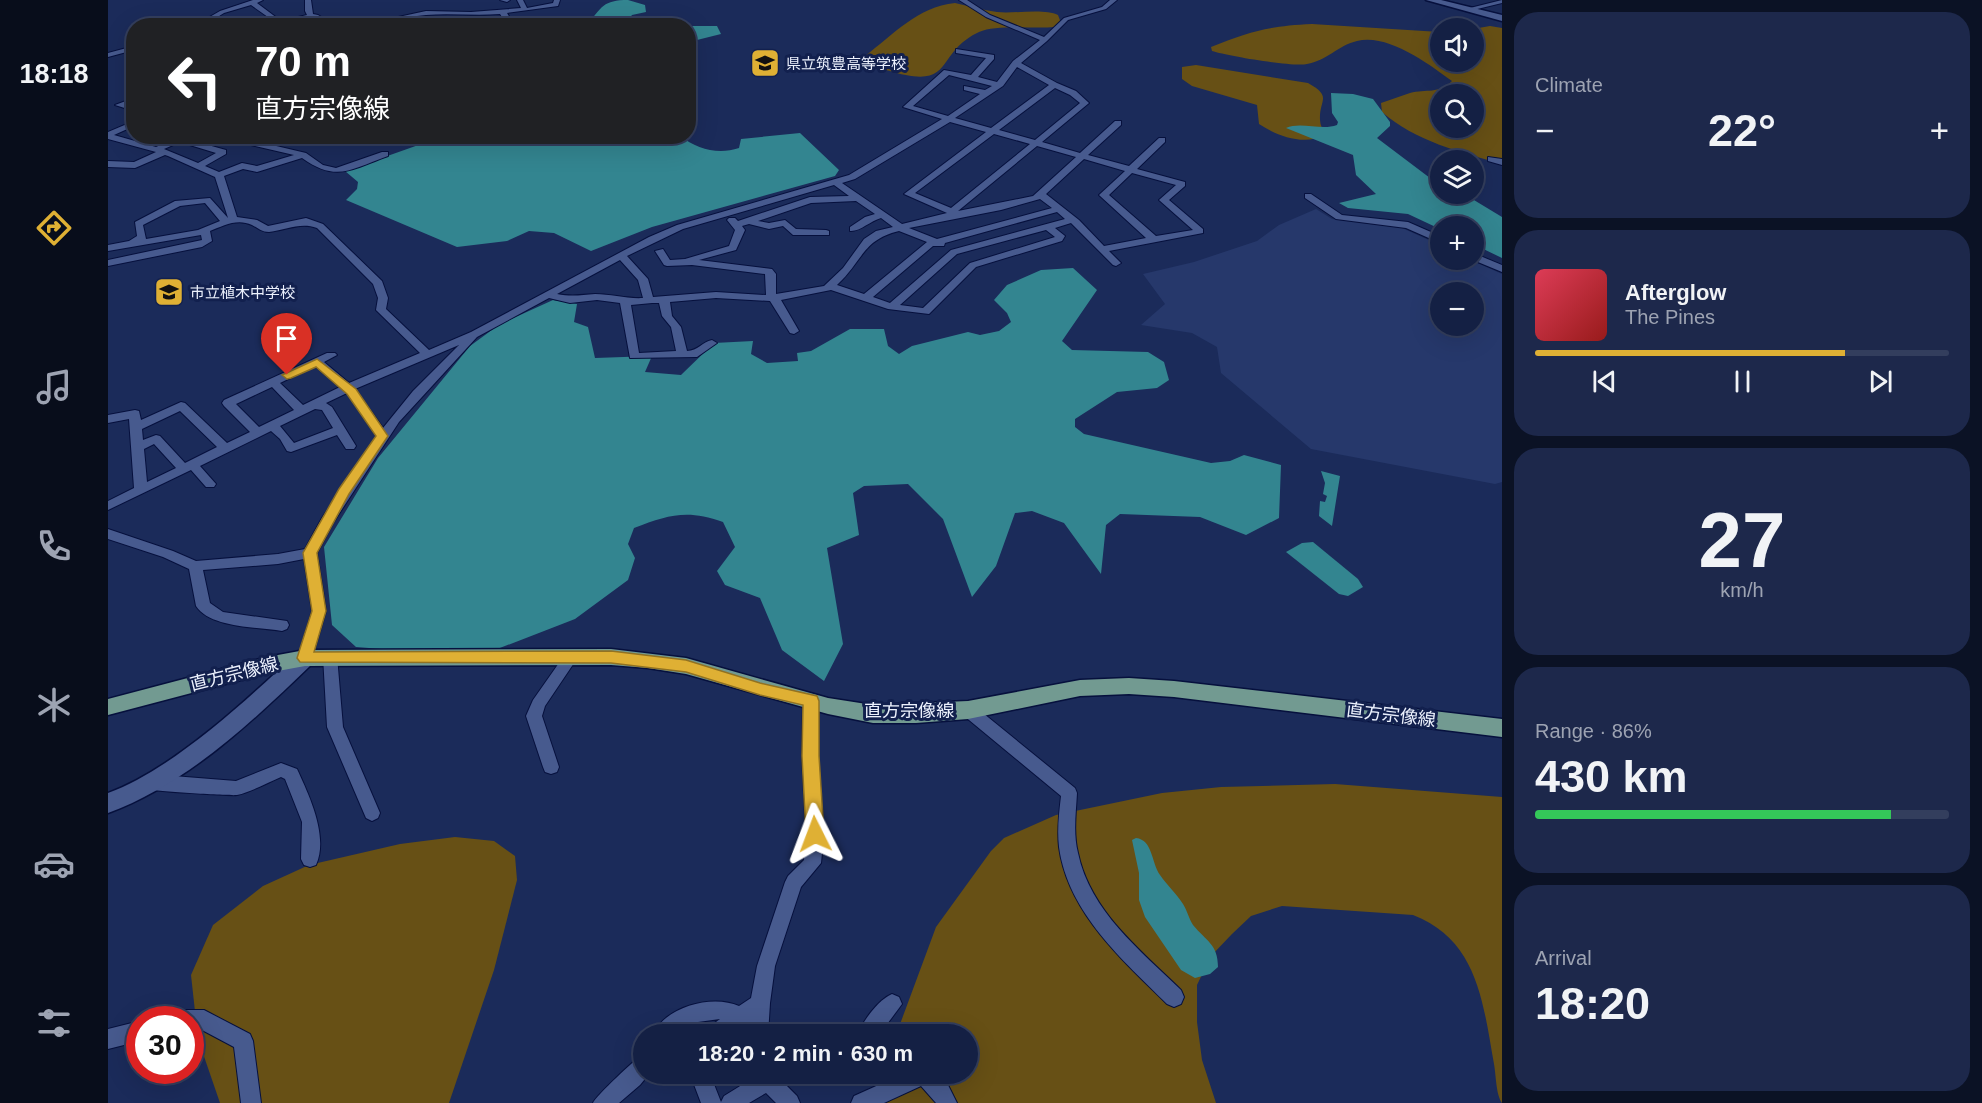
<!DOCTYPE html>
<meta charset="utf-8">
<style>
:root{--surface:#142044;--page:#1d284b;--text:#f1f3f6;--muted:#9da3b2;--line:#333e5d;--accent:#dfb034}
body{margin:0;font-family:Arial,"Noto Sans JP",sans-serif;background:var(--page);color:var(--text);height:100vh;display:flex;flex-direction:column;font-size:22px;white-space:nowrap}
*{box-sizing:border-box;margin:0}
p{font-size:20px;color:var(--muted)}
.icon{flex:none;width:33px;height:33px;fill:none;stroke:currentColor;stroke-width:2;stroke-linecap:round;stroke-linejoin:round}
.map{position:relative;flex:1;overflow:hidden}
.sheet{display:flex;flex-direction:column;gap:12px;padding:12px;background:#0b1225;width:480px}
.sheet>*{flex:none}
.guide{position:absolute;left:18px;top:18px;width:570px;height:126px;border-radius:24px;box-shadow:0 6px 24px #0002,0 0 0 2px var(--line);background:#202124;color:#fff;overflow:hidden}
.tools{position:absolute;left:1322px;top:18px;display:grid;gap:12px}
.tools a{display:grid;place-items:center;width:54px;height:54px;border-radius:50%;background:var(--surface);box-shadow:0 6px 24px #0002,0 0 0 2px var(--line);font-size:30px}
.speed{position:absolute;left:18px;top:1006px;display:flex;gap:12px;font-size:30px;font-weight:700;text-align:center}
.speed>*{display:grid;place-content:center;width:78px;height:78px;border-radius:50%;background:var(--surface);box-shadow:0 6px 24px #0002,0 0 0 2px var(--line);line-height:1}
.speed .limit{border:9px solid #d22;background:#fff;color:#111}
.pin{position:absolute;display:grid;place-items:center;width:51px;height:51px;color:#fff;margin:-62px -26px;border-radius:50% 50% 50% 0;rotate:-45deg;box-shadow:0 0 6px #0007}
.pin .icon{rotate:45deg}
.me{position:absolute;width:66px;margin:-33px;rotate:357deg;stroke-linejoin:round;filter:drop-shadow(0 0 4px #0008)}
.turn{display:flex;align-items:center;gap:21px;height:126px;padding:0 30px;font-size:27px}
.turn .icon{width:78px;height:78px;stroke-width:2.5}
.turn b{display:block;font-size:42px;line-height:51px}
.big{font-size:45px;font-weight:800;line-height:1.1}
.sheet .widget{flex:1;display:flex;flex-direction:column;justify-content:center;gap:9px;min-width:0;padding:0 21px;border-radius:24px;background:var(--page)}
.sheet .dial{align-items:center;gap:0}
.dial b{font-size:78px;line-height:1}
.song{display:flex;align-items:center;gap:18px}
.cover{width:72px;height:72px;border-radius:9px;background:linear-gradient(135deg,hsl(350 70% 55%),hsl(0 70% 35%))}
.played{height:6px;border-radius:3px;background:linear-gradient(90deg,var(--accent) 75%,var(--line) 75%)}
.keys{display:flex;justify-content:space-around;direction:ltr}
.heat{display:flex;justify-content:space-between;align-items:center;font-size:33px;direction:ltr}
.charge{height:9px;border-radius:4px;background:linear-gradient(90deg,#34c759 86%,var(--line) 0)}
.trip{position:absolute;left:525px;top:1024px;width:345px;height:60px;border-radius:30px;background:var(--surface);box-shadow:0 6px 24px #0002,0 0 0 2px var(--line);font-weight:800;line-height:60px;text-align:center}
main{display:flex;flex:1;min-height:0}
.menu{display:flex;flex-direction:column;width:108px;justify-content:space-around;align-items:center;background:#080d1b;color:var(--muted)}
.menu .icon{width:42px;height:42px}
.menu .selected{color:var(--accent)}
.menu b{font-size:27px;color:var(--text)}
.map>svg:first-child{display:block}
</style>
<main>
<nav class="menu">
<b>18:18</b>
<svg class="icon selected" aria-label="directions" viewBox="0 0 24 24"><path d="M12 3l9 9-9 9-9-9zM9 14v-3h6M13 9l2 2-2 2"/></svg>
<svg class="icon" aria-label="music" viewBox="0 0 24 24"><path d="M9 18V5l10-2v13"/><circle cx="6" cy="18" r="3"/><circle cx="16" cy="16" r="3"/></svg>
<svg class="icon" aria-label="phone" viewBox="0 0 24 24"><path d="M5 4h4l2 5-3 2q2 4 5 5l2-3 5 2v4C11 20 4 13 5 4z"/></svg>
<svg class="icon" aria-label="climate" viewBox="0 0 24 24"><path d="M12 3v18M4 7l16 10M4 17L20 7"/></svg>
<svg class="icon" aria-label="car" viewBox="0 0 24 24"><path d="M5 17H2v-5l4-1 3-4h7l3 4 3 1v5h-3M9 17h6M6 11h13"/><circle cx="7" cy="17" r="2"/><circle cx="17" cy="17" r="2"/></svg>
<svg class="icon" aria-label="filters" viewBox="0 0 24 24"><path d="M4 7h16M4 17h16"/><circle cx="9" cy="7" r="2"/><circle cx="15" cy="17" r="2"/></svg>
</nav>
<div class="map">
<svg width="1394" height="1103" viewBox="0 0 1394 1103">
<rect width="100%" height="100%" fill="#1b2b5a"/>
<path fill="#26386b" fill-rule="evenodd" d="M1208 209 1224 219 1294 228 1332 245V260H1363L1394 274V482L1387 484 1203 449 1113 373 1109 347 1084 333 1033 325 1057 304 1035 274 1086 262 1149 241 1171 225ZM1332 292H1365V326H1332Z"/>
<g fill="#675015" fill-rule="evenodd">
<path d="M847 3C861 6 875 10 889 12 906 14 936 8 950 15L953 23 946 27C925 29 889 24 871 32 824 54 850 92 778 70 768 67 761 67 757 56 785 35 809 7 847 3Z"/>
<path d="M1204 24 1332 32V62H1365V29L1382 26 1394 28V164C1352 152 1307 141 1274 112L1273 103C1283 100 1292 96 1302 93 1318 89 1331 94 1344 81 1322 65 1280 33 1249 41 1231 45 1218 61 1199 64 1184 67 1120 56 1104 51L1103 47C1143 31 1161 26 1204 24ZM1332 94H1365V128H1332Z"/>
<path d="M1088 65 1200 83C1225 97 1211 99 1212 120 1212 125 1215 130 1217 135 1196 146 1169 136 1151 124L1149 105 1084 86 1074 79V67Z"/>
<path d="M1227 784 1394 797V1103C1388 1095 1388 1075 1386 1064 1375 1003 1370 940 1305 915L1174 906 1143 916 1124 934 1103 956 1089 985V1022L1094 1060 1108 1103H763L774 1074H860V1035H788L828 927 883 851 896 838 948 815 1054 793 1113 787Z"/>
<polygon points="347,837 386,841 407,856 409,880 386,970 341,1103 112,1103 90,1039 83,975 105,925 155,886 201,865 292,844"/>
</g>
<g fill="#338590">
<path d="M520 0 537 5 538 12 524 15 517 24 519 25H479C494 7 495 0 520 0Z"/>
<polygon points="580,26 609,26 613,34 581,42"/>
<path d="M1223 93 1245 94 1265 99 1282 122V126L1269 138 1322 178 1332 183V194H1356L1394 217V258L1365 244V226H1332V229L1300 214 1240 208 1231 203 1268 194 1248 175 1245 155 1178 128C1193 121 1213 131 1229 125L1230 122 1224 113Z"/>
<path d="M692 133 731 170 727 176 544 227 483 251 446 233 421 231 399 241 349 247 238 200 249 189 250 182 237 171 333 137 572 136C589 149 610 155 631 148L633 139Z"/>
<polygon points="261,136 315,136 315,137 290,145 256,141 256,138"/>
<path d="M965 268 989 290 954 341 964 350 1040 352 1056 362 1061 380 1049 388 1009 392 967 419V427L976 434 1103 463 1122 461 1136 455 1173 465 1171 518 1138 535 1092 517 1012 514 998 525 993 574 956 523 924 511 907 513 888 566 864 597 835 519 800 484 756 486 745 493 751 535 719 548 735 644 716 681 674 650 652 598 617 585 609 571 627 547 615 522C579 509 560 515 526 528L520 544 527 558 520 580 467 619 379 653H325L248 647 224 625 216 547 270 458 362 346 392 324 445 300 469 304 466 322 480 327 487 358 544 356 537 372 573 375 606 343 645 341 643 354 659 363 690 361 689 353 703 351 742 329H776L780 346 791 354 804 346 860 332 872 335 891 331 903 322 899 313 886 300 899 285 933 270Z"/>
<polygon points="1213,471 1232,476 1224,526 1211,516 1212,501 1217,502 1219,496 1215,494 1217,483"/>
<polygon points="1205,542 1250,579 1255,587 1240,596 1231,594 1178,552 1194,543"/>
<path d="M1028 838C1045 840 1043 862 1052 875 1059 885 1068 893 1075 904 1079 910 1081 919 1085 925 1098 941 1110 944 1110 967L1102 974 1087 978 1073 970 1037 917 1031 900V873L1024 840Z"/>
</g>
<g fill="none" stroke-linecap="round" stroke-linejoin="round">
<g stroke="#06103d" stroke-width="2">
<g id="street">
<polygon points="145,0 155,0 149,3 173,21 199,15 197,11 197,0 203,0 205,14 210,15 228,26 219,26 207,18 171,26 157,26 167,22 143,5 116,13 95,26 86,26 112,11"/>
<polygon points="392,0 402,0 399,2"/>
<path d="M409 0H415L419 8 445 3 446 0H452L450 6 399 13 407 26H400L392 14C367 16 342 13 318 15 294 17 273 26 249 26L318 11 363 12 413 8Z"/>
<path d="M851 0H859L882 15 936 37 956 18 994 7 1002 0H1009L998 9 960 20 939 41 913 63 949 83 968 91 981 103 934 142 972 153 1007 121H1013V125L980 155 1021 166 1051 138H1057V142L1029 169 1077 182V186L1061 200 1095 229V233L1001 251 1013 263 1008 266 1005 265 963 223 947 228 957 236 954 241 868 267 821 314 780 309 723 290 673 300 691 331 686 334 682 333 662 301 608 298 562 302 564 316 573 327 579 351C590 351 594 342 604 340L609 343 589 357 522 358 512 303 489 300 462 303 441 298 369 337 291 422 225 523 209 553 218 611 204 658 202 662 197 664 192 662 190 658 204 611 196 559 170 564 95 570 102 603 115 612 179 621 181 625 179 629 174 631C150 627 102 628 88 606L81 569 55 557 0 539V529L65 551 88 561 170 554 197 549 214 518 269 437 239 393 218 403 224 407 248 446 246 449H238L229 435 183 452 179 451 172 439 163 431 92 466 108 484 106 487H98L83 470 0 510V501L26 488 21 419 0 423V415L27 410 31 411 33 420 73 402 77 403 119 443 142 432 116 406 114 403 116 400 219 353H227L229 355 216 362 241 383 312 353 268 310 270 298 265 284 209 228C192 222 179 230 161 232 153 232 150 228 144 225 129 218 115 226 102 231L104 241 94 247 0 266V260L94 240 93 235 0 251V245L21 241 29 236 27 222 67 201 102 198 120 218 107 177 60 156 57 155 27 168 0 167V161L26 162 48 152 0 139V132L26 121V126L6 135 48 147 71 137 118 150V154L97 166 111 172 134 163 149 166 186 155 117 139 116 136H126L198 153 215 165 228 168 274 152H280V156C243 169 229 183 194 158L149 172 135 169 116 176 129 217 149 220 160 226 198 218 215 224 274 281 280 298 278 309 321 350 363 332 541 237 569 225 741 175 834 119 795 107 836 70 863 75 878 58 848 53V49L886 55V59L870 77 889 82 905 61 932 40 878 17ZM909 67 941 85 883 128 847 118 895 86ZM841 75 884 86 877 90 856 86V90L872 94 840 116 805 106ZM947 88 962 95 972 103 927 140 891 130ZM842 122 878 132 796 194 839 213 794 224 734 183 747 179ZM886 134 922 144 843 208 807 193ZM72 142 108 153 90 163 56 149ZM929 146 968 157 925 196 850 211ZM976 159 1017 171 991 195 1038 238 996 246 971 220 938 194ZM1024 173 1068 185 1051 200 1085 230 1048 236 1001 195ZM726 185 741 196 702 197 630 221 627 218H621L619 220 627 230 621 246 577 259 562 260 555 249 547 251 556 265 559 266 584 265 657 274 658 295 608 292 545 297 540 279 519 256 575 229ZM932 199 944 208 829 239 801 228 893 210ZM748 201 767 214 757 217 742 227V231C752 232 762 221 773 218L785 227 768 231 756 239 735 268 716 286 668 294V274L664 269 591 260 628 250 637 230 634 226 641 224 661 229 675 226 685 235H721V231L718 230 688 229 677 220 661 223 650 221 703 203ZM97 203 112 221 90 230 38 239 35 225 72 206ZM949 212 957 219 843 250 782 303 765 297 825 246H836L837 243ZM938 230 947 237 862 263 815 308 792 305 849 254ZM791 231 819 242 756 294 729 285C755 261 754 240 791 231ZM512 260 530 280 535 298C519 299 503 294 487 294 474 295 463 297 449 294ZM544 303H551L554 316 563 327 568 351 531 353 523 305ZM351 345 305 391 275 428 247 389ZM207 366 232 387 195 405 172 383ZM164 387 186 410 151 427 128 404ZM207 409 214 410 225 428 186 443 172 426ZM72 411 109 447 77 463 52 436 48 435 35 440 34 429ZM46 444 68 468 39 482 36 449Z"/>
<polygon points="1394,0 1394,3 1361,11 1358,9"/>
<polygon points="26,46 26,50 0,57 0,53"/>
<polygon points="26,98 26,103 19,105 26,106 26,111 7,105"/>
<polygon points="1380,157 1394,159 1394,165 1380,161"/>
<polygon points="1197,194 1203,194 1234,215 1300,222 1332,236 1332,243 1298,228 1228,219 1197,198"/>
<polygon points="1365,253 1394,265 1394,272 1365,260"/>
<polygon points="222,650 227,652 229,656 235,727 272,813 270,818 264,821 258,818 219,727 215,656 217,652"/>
<polygon points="463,651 468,653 470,657 437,706 434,716 451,767 449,772 443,774 437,772 435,767 418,716 425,700 458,653"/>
<path d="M703 695 708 697 711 701 710 756 716 834 713 863 693 887 667 966 662 1003 660 1035H640L641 1022 624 1035H597L600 1028 612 1019 590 1022 569 1035H545C557 1006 605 994 631 1006L643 998 649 966 677 882 680 876 696 860 698 834 694 756 695 701 698 697Z"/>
<path d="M860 704 865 705 967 788 969 793C968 813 965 833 970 853 982 911 1032 950 1073 990L1076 997 1073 1004 1066 1007 1059 1004C1015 960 960 913 951 847 949 830 951 813 953 796L855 715 852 710 855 705Z"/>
<path d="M173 763 189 769C201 795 221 837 208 865L202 867 196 865 193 859 194 822 177 779 173 777C159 783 143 792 129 795 123 796 44 791 39 789L37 784 39 779 65 776 128 781Z"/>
<path d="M784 994 791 997 794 1004 771 1035H749C755 1021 770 1000 784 994Z"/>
<polygon points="73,1010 96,1010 142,1034 145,1041 153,1103 133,1103 126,1047 94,1030 82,1030 82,1020 63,1020 66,1013"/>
<polygon points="32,1021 32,1041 0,1049 0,1029"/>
<path d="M536 1054V1074H541L532 1085 511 1103H485C487 1097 529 1057 536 1054Z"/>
<polygon points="582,1074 602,1074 613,1102 616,1096 645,1078 643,1074 691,1074 688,1081 678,1085 689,1096 692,1103 668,1103 658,1093 641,1103 593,1103"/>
<polygon points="795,1074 830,1074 839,1083 849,1103 828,1103 813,1086 776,1103 743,1103 746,1096"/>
</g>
</g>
<g stroke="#06103d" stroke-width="3">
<g id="secondary">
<polygon points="1318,0 1333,0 1394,15 1394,21"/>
<path d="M197 650 204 652 207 658 204 664C145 721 79 784 0 813V793C64 770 140 699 190 652Z"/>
</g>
</g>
<g stroke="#06103d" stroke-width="3">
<polygon id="primary" points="503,649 578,658 720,698 765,705 860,701 972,680 1021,678 1066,681 1394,719 1394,737 1066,697 1021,694 972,696 860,719 808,723 765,723 720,714 578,674 540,668 503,665 197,666 159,673 0,715 0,699 159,657 197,650"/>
</g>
<use href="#street" fill="#475a8e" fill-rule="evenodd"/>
<use href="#secondary" fill="#475a8e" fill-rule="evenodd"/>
<use href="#primary" fill="#729a91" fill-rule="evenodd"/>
</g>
<polygon fill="#dfb034" stroke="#917222" stroke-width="1.5" points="209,359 248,389 280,436 241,494 209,553 218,611 206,652 503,651 578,660 652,683 709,696 711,701 711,756 716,834 713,839 707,842 701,839 698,834 694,756 695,705 652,695 578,672 503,663 192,662 189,658 204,611 195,553 231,489 268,436 239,394 208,367 183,378 179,379 174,375"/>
<defs>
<g id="school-square" transform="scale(1.5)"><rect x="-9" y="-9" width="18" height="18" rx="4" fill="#dfb034" stroke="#12204e"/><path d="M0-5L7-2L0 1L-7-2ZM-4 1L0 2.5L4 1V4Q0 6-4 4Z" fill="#111"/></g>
</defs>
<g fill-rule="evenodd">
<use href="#school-square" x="657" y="63"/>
<use href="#school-square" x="61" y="292"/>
</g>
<g text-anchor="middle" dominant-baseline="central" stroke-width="6" stroke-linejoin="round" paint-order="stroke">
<g font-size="15" fill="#ecf1fd" stroke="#12204e" text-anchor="start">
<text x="678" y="63">県立筑豊高等学校</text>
<text x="82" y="292">市立植木中学校</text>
</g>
<g font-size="18" fill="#ecf1fd" stroke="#12204e">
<text transform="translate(126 674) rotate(-14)">直方宗像線</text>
<text x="801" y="711">直方宗像線</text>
<text transform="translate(1283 715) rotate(7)">直方宗像線</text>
</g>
</g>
</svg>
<div class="tools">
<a><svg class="icon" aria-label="sound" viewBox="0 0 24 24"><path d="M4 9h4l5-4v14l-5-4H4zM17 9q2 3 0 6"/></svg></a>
<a><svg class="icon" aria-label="search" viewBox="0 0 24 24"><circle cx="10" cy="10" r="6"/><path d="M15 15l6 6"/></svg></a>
<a><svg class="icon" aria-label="layers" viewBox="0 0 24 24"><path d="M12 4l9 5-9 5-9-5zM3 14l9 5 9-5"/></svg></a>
<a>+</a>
<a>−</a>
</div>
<div class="speed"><div class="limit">30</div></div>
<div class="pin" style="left:179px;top:375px;background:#d93025"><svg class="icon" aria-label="arrive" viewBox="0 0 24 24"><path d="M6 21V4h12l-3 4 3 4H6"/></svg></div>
<svg class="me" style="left:707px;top:834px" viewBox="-20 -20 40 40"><path d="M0-17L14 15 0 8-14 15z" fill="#dfb034" stroke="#fff" stroke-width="4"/></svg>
<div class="trip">18:20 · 2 min · 630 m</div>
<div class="guide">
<div class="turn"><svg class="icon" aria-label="left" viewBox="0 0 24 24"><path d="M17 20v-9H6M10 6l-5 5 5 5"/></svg><div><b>70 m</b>直方宗像線</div></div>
</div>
</div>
<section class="sheet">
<div class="widget"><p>Climate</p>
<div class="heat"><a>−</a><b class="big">22°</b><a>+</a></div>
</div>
<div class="widget">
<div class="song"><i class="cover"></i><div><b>Afterglow</b><p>The Pines</p></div></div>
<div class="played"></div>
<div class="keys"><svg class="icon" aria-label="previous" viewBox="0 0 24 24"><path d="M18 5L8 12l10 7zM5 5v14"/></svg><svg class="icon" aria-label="pause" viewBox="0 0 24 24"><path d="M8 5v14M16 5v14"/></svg><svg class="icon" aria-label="next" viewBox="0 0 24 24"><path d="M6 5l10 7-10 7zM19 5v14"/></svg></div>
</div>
<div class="widget dial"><b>27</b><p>km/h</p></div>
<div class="widget"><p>Range · 86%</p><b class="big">430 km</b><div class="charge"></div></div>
<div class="widget"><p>Arrival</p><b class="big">18:20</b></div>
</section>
</main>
